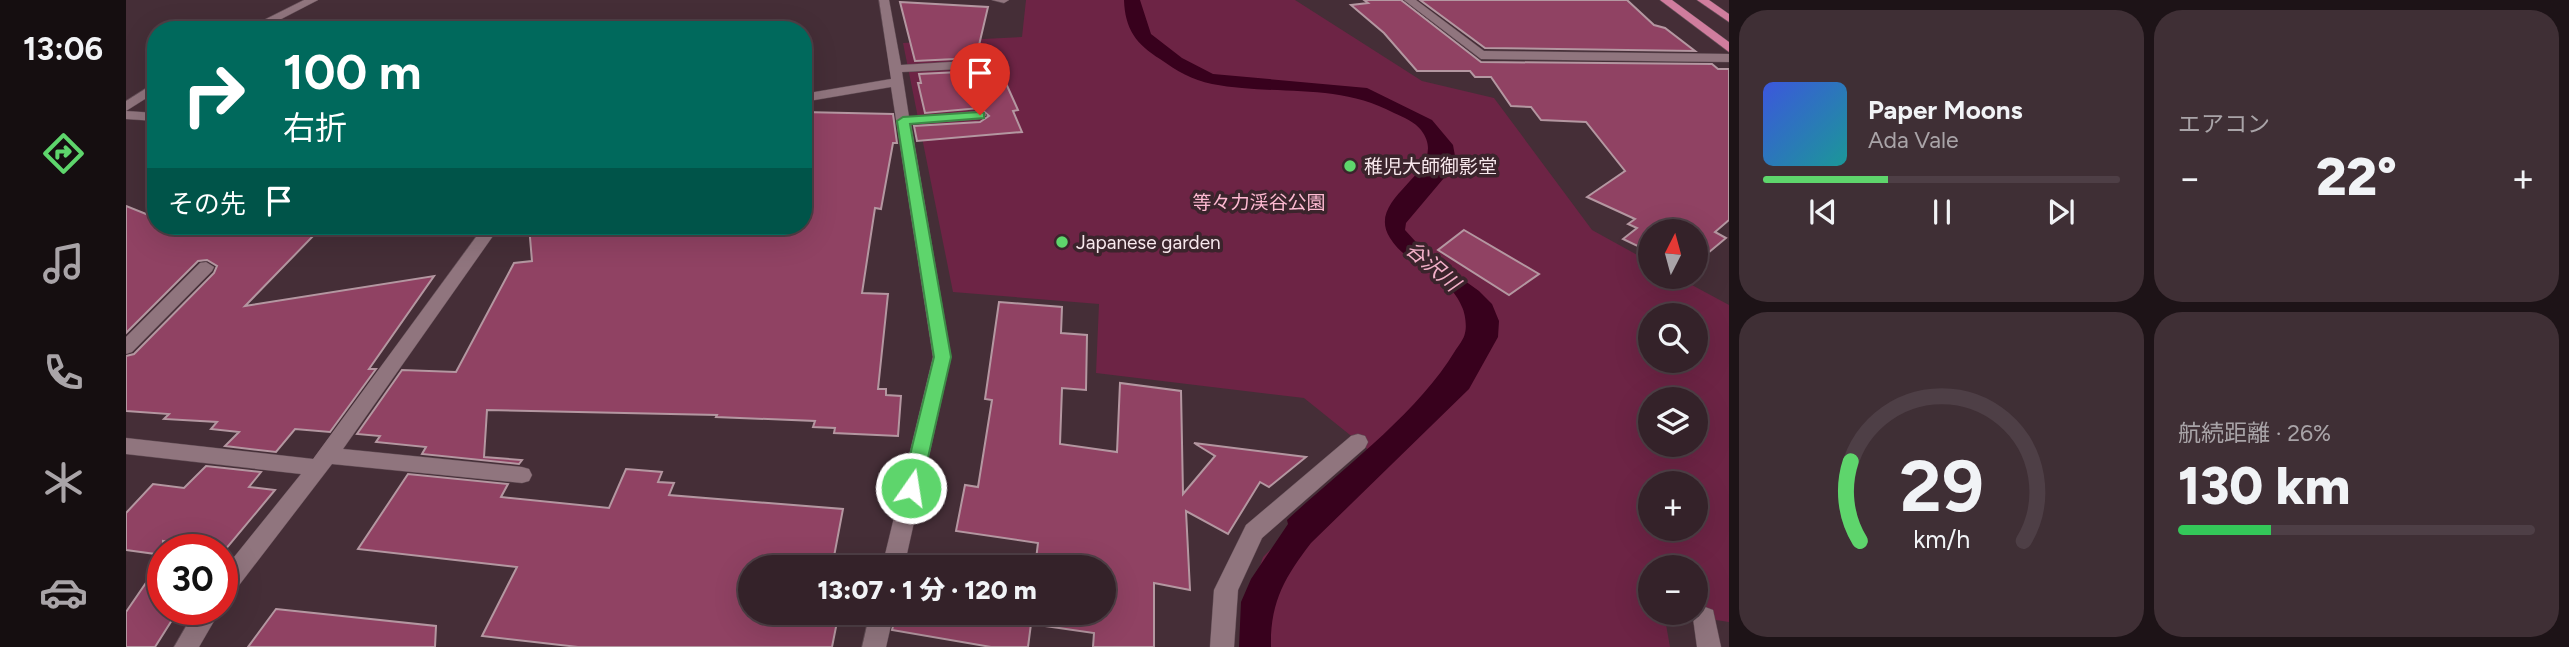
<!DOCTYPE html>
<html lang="ja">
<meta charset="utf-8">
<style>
:root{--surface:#342229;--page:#3f2f35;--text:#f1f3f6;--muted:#a9a4a8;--line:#4e3f46;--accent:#5ed56c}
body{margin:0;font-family:Figtree,"Noto Sans JP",sans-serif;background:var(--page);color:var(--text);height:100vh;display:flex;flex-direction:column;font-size:26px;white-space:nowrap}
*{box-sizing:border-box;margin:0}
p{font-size:23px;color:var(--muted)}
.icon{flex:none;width:38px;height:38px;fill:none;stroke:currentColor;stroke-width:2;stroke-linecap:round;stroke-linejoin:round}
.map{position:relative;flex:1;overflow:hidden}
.panel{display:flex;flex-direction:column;gap:10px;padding:10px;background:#1d1317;width:840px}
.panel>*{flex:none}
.guide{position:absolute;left:21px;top:21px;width:665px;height:214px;border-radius:28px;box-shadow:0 7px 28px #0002,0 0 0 2px var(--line);background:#00695c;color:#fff;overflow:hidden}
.needle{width:46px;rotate:6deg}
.controls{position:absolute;left:1512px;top:219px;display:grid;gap:14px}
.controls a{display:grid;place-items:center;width:70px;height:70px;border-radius:50%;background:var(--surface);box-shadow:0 7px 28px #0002,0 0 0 2px var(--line);font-size:35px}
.speed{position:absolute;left:21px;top:534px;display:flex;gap:14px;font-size:35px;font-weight:700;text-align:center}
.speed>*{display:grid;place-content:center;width:91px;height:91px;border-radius:50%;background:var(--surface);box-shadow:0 7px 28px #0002,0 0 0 2px var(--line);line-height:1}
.speed .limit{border:10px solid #d22;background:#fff;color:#111}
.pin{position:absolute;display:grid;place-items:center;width:60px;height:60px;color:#fff;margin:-72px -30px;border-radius:50% 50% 50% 0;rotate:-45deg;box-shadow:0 0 7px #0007}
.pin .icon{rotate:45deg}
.me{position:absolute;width:77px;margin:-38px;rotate:13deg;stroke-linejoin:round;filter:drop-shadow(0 0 5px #0008)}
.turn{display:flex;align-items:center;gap:24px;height:147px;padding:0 21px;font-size:32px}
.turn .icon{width:91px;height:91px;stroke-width:2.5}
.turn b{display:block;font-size:49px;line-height:60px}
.then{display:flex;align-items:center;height:66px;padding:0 21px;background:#0003;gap:14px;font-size:26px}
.big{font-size:52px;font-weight:800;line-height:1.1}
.panel .widget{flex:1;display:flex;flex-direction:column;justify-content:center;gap:10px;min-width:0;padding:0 24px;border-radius:28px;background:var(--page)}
.panel .dial{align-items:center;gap:0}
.dial svg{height:182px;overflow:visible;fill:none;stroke:var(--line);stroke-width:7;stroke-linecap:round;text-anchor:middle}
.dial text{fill:var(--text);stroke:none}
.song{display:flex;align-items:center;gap:21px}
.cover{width:84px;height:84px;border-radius:10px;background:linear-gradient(135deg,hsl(230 70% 55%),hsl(180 70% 35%))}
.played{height:7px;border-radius:4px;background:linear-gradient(90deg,var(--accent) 35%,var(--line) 35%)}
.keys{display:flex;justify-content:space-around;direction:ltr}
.heat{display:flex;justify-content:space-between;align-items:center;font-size:38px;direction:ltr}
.charge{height:10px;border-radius:5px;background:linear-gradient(90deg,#34c759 26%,var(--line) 0)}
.panel .tiles{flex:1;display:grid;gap:10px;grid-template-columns:repeat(2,1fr)}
.trip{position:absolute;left:612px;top:555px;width:378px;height:70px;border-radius:35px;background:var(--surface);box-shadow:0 7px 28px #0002,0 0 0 2px var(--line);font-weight:800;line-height:70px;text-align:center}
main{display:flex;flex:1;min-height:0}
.tab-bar{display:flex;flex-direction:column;width:126px;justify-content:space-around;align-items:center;background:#150e10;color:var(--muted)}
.tab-bar .icon{width:49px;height:49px}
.tab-bar .active{color:var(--accent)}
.tab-bar b{font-size:32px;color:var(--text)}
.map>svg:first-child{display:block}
</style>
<main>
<nav class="tab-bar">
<b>13:06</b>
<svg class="icon active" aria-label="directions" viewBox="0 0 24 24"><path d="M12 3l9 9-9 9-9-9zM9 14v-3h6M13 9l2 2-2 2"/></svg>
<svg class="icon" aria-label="music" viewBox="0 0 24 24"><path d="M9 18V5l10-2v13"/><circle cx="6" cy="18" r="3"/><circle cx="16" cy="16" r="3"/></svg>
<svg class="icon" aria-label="phone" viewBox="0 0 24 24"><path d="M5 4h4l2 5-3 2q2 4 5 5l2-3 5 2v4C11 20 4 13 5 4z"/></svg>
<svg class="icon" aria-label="climate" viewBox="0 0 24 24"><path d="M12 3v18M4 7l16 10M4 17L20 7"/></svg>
<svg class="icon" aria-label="car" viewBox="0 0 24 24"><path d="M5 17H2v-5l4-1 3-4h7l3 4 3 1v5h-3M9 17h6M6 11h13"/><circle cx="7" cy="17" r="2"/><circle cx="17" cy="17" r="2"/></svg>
</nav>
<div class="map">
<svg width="1603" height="647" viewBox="0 0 1603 647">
<rect width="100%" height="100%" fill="#452e37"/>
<path fill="#6d2445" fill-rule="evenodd" d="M900 0H1169L1296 81 1368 98 1466 230 1524 262V276L1551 277 1603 305V622L1544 613 1570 612V567H1524V612L1538 613 1544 647H1121L1120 609 1137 557 1244 451 1178 398 970 373 973 304 827 292 777 43 896 37ZM1524 315H1570V360H1524ZM1524 399H1570V444H1524ZM1524 483H1570V528H1524Z"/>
<path fill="#38011d" d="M998 0H1014L1025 34 1056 58 1087 74 1241 88 1306 120 1327 145 1329 156 1323 172 1280 223 1279 230 1300 253 1353 291 1366 304 1373 321 1372 337 1343 389 1185 543C1159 577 1144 602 1145 647H1113L1115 602 1125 579 1162 524 1161 520C1215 470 1292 413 1329 351 1332 346 1338 339 1339 333 1341 326 1339 313 1336 307 1324 275 1281 266 1264 238 1237 196 1327 172 1295 130 1289 122 1277 117 1268 113 1210 82 1148 96 1086 84 1066 80 1051 71 1034 59 1010 44 999 29 998 0Z"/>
<g fill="#904263" stroke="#b497a1" stroke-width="2">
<polygon points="1238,0 1275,0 1355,62 1586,64 1592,69 1603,69 1603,220 1589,232 1600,238 1570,263 1570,231 1524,231 1524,252 1497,239 1511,228 1502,224 1509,219 1461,197 1499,171 1460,122 1415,120 1405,107 1385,106 1365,77 1349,77 1344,71 1291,71 1258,33 1225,5 1242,3"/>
<polygon points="1294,0 1501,0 1528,25 1539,28 1569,51 1359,48"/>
<polygon points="774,2 862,7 850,58 789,61"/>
<polygon points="874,70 892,110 887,111 896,132 791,141 788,126 854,122 863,116 854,108 799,113 792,83 795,83 793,74"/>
<polygon points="677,112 767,114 771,143 767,143 755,209 749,208 736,293 762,294 752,389 760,389 760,395 775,396 772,436 708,433 709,428 687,427 689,421 590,417 591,415 361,410 358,457 396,460 393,464 296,454 300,447 250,442 254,436 231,434 276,370 330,372 388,263 406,261 403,226 677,226"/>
<polygon points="0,206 30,218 30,226 109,226 107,228 191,232 119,306 308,276 243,369 250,369 204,432 169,429 150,452 99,446 113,432 85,429 91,422 38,419 43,414 0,411 0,356 8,354 88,273 91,266 81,260 72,261 0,333"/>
<polygon points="1338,230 1413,274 1383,295 1312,250"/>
<polygon points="873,302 936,307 935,333 961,335 960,390 936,388 934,444 991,452 994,383 1055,391 1057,494 1089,456 1068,443 1180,457 1143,487 1134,482 1102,534 1060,511 1064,590 1028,583 1028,647 967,647 968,633 905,624 902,647 865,647 766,630 771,612 978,612 978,567 909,567 912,543 830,531 839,485 852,487 866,400 859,399"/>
<polygon points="80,466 135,472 123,487 149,490 99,550 37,541 37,555 0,550 0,513 27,484 58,488"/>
<polygon points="500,469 536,472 532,482 548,483 543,495 717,509 706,567 625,567 625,612 713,612 706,647 452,647 356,636 391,567 232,549 282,474 382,484 375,497 483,508"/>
<polygon points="37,558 37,609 53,609 29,647 0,647 0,612"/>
<polygon points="150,609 310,626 309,647 122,647"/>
</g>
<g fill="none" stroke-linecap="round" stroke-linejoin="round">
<g stroke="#604c54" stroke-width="1">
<g id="minor">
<polygon points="178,0 192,0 134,30 118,30"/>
<polygon points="753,0 763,0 775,65 874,59 880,63 874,67 776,72 783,117 854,111 861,115 854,119 785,124 825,357 778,567 756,567 807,357 765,87 677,102 677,94 765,79"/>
<polygon points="866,0 883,0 878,3"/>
<polygon points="1278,0 1290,0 1358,51 1603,54 1603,62 1355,59"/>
<polygon points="30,82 30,92 0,111 0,101"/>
<polygon points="0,111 30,113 30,121 0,119"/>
<polygon points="358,226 374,226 217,449 396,467 403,469 406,475 403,481 396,483 206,464 104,597 96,600 96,572 175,474 0,454 0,438 187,459"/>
<polygon points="80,262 88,267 86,271 6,352 0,354 0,337 74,263"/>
<polygon points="1232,434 1239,436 1242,442 1239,448 1136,538 1112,590 1108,647 1084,647 1088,590 1120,525 1225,436"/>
<polygon points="1579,607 1587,610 1595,647 1571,647 1567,618 1571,610"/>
<polygon points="70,609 95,609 73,647 48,647"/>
<polygon points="744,612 768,612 760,647 736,647"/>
</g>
</g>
<g stroke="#604c54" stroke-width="1">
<g id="major">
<polygon points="1534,0 1546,0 1603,42 1603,52"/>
<polygon points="1571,0 1583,0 1603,14 1603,22"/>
</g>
</g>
<use href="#minor" fill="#90757e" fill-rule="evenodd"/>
<use href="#major" fill="#d07d9e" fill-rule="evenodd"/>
</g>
<polygon fill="#5ed56c" stroke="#3d8a46" stroke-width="2" points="854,112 858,113 858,118 784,124 825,357 795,488 792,494 785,496 778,494 776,488 808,357 771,121 777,117"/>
<g fill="#5ed56c" stroke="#3b242c" stroke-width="2.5">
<circle cx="1224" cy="166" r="7"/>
<circle cx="936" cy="242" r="7"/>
</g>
<g text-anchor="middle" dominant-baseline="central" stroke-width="7" stroke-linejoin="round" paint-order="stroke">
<g font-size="19" fill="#f7e7ec" stroke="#3b242c" text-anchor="start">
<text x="1238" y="166">稚児大師御影堂</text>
<text x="950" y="242">Japanese garden</text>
</g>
<g font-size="19" fill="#febad2" stroke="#3b242c">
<text x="1133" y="202">等々力渓谷公園</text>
</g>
<g font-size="21" font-style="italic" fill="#f3afc8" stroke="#3b242c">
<text transform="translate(1307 266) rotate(41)">谷沢川</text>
</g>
</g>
</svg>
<div class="controls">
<a><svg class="needle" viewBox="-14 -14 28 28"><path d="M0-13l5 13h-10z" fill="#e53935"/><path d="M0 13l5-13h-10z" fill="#a9a4a8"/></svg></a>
<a><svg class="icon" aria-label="search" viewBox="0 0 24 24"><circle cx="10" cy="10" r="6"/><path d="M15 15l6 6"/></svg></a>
<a><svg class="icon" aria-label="layers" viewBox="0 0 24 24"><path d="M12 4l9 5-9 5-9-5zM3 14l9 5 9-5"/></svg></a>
<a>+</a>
<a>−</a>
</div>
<div class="speed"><div class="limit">30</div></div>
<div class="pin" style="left:854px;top:115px;background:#d93025"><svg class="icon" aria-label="arrive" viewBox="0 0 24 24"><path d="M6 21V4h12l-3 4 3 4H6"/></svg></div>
<svg class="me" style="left:785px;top:488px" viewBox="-20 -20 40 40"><circle r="17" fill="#5ed56c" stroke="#fff" stroke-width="3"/><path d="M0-11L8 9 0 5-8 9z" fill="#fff"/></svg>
<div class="trip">13:07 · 1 分 · 120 m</div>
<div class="guide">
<div class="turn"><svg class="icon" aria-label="right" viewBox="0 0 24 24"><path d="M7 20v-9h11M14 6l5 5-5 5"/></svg><div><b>100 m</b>右折</div></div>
<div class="then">その先<svg class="icon" aria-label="arrive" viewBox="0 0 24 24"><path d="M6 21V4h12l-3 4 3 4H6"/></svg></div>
</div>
</div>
<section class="panel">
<div class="tiles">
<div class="widget">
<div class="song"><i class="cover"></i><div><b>Paper Moons</b><p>Ada Vale</p></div></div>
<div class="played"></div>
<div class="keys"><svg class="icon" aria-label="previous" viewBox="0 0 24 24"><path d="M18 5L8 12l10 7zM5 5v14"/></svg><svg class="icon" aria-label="pause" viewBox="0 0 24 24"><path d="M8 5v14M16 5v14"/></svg><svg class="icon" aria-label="next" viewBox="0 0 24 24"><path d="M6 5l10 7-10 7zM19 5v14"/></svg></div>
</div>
<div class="widget"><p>エアコン</p>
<div class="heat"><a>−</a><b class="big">22°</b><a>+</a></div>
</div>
<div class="widget dial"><svg viewBox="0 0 100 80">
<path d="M14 69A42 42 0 1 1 86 69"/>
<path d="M14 69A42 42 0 0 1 10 34" stroke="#5ed56c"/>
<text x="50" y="56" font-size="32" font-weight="700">29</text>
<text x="50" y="72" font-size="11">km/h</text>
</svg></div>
<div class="widget"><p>航続距離 · 26%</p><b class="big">130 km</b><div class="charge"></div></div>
</div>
</section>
</main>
